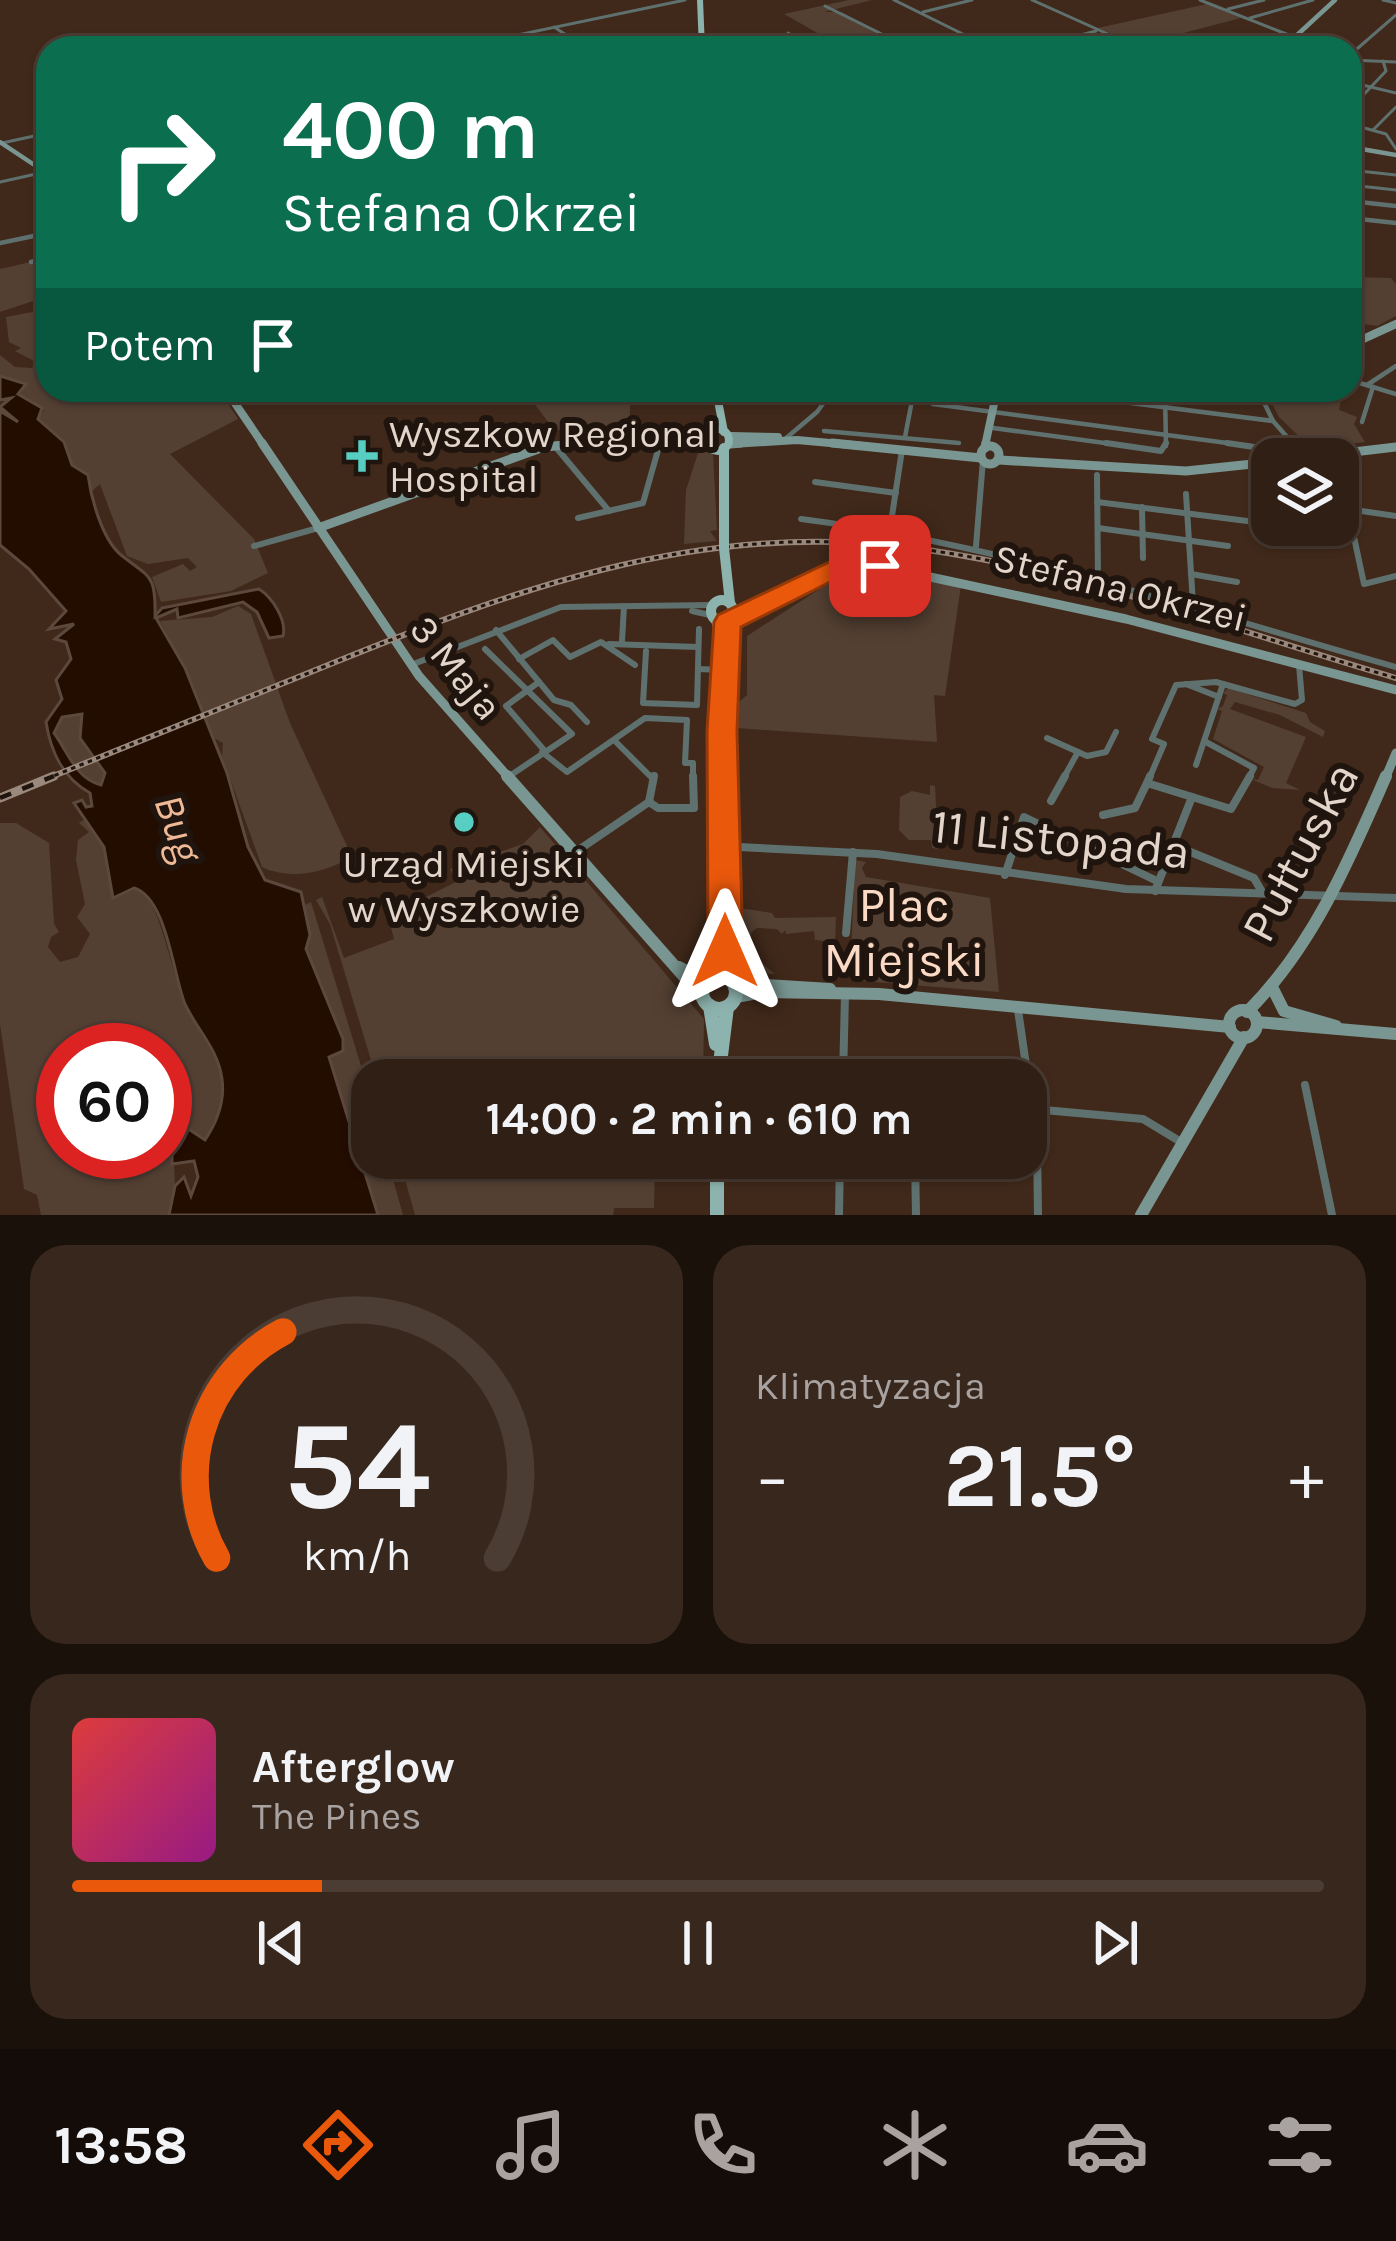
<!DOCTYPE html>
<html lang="pl">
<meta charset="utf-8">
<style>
:root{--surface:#301f14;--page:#38271d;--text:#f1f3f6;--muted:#a8a2a0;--line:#4b3d34;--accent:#ea580c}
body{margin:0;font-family:Karla,sans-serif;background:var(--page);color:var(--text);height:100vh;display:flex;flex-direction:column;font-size:45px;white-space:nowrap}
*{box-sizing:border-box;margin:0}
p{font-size:39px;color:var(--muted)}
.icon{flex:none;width:66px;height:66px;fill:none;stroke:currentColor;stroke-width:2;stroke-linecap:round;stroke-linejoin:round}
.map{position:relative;height:1215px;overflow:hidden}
.drawer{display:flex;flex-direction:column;gap:30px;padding:30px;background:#1a110b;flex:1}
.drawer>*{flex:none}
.hud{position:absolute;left:36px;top:36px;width:1326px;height:366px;border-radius:36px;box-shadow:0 3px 9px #0004,0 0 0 3px var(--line);background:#0b6e4f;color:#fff;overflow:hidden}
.buttons{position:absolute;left:1251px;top:438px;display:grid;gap:24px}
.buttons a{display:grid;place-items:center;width:108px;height:108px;border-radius:24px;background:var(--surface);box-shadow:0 3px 9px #0004,0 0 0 3px var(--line);font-size:60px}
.speed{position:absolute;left:36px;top:1023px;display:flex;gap:24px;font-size:60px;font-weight:700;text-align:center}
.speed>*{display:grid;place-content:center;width:156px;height:156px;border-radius:50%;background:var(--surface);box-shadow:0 3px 9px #0004,0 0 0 3px var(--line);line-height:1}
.speed .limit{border:18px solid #d22;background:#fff;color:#111}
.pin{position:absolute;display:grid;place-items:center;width:102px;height:102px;color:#fff;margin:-51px;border-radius:24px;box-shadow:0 6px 18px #0006}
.me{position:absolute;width:132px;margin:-66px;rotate:0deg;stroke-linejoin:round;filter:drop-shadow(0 0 9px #0008)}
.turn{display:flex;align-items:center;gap:42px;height:252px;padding:0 48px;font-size:54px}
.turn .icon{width:156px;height:156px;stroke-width:2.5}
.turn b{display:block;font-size:84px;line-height:102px}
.then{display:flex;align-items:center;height:114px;padding:0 48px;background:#0003;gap:24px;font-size:45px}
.big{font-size:90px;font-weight:700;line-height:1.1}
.drawer .card{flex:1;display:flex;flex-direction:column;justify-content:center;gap:18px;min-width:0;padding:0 42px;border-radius:36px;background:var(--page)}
.drawer .dial{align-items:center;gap:0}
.dial svg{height:312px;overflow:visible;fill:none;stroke:var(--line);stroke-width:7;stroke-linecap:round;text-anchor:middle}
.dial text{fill:var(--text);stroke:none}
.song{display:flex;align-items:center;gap:36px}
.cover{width:144px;height:144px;border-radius:18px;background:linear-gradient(135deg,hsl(0 70% 55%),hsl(310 70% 35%))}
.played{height:12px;border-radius:6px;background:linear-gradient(90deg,var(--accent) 20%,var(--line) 20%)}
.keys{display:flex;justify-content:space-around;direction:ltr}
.heat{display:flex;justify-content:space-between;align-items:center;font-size:66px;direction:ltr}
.drawer .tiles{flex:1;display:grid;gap:30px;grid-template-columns:1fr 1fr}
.card:last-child{grid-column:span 2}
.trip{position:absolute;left:351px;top:1059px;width:696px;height:120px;border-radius:36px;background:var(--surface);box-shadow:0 3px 9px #0004,0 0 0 3px var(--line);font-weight:700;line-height:120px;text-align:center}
.tab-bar{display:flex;height:192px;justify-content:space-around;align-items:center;background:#130c08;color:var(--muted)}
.tab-bar .icon{width:84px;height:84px}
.tab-bar .on{color:var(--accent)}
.tab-bar b{font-size:54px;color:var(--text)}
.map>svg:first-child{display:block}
</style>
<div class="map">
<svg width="1396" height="1215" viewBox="0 0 1396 1215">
<rect width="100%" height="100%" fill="#40291a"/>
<g fill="#544033" fill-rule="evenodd">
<polygon points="849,0 872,0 824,12 842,12 879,32 867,35 872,39 859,43 846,35 828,39 784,14"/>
<polygon points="1207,4 1241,18 1137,45 1098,28"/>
<polygon points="48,258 48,296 0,312 0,269"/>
<polygon points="1350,277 1391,278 1396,284 1396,316 1377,326 1364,324 1357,299 1351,298"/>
<polygon points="48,309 48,390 219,390 238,419 170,454 254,539 268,573 231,591 161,602 152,577 183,564 190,571 197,567 188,558 148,564 127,556 100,484 90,493 88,475 72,465 64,442 38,419 44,410 18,395 26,384 0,376 0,355 15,367 32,368 36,362 15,351 21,348 9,342 6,317"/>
<polygon points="524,390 631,390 629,427 566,435 562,429 555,431"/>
<polygon points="1265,390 1343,390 1339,410 1357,417 1354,424 1365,442 1311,448 1279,417"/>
<polygon points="689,439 713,454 717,530 710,531 717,541 684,544 686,490 699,450"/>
<polygon points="846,572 961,585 945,696 934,695 937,742 737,728 737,704 747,695 747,636"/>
<path d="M238 606 251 614 290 723 352 857C325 872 292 881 262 867L222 756 223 743 212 737 192 681 160 621 212 617Z"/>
<polygon points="1228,688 1306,713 1310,722 1325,731 1323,737 1280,715 1235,702 1230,709 1306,737 1286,783 1300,790 1272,788 1251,779 1258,780 1264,767 1213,739 1222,711 1217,709 1223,706 1227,695 1223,693"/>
<path d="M82 713 80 738 105 773 101 785C75 779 69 752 54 733L62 717Z"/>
<polygon points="930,785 935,786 938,849 932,848 931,840 909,840 899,830 900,797 912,791 930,795"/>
<path d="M85 819 104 847 117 897 134 888 147 894C165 929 170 966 185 1002 206 1055 248 1078 205 1141L172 1119 175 1186 169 1215H41L37 1195 24 1189 0 1024V823H16L49 843 54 924 59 932 51 937 48 947 60 962 78 957 90 934 77 917 85 904 76 860 78 840 89 832 79 823ZM63 1050H165V1152H63Z"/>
<polygon points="540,827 704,1019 703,1080 377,1080 330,924 316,900 322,897 344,958 394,939 388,916 456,882 450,869 523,844"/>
<polygon points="855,860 866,862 862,868 866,877 990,898 999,992 850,980"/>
<polygon points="311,902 372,1102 372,1158 387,1158 403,1215 378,1215 329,1056 344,1045 306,948 305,905"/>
<polygon points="740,908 772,913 775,918 836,917 835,942 815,940 814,931 786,934 785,930 782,934 777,929 757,928 751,933 751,949 757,950 752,955 775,974 759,973 753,967 752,972 731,962 731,914"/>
<polygon points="399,1158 655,1158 654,1208 614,1208 613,1215 415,1215"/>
</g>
<path fill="#230c00" stroke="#5d483d" stroke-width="3" fill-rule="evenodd" d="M0 376 26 384 18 394 42 408 38 419 64 442 72 465 88 475C91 498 102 539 121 555 150 578 156 574 155 616L162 608 259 589C272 597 287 620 283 636L269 638 257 612 243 602 178 618 177 609 156 618 185 668 227 773 248 847 265 880 301 892 310 935 306 949 343 1039V1051L329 1057 378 1215H169L175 1186 184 1177 191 1196 198 1177 194 1161 172 1164V1118L205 1140C217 1122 225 1101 222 1079 218 1049 197 1030 185 1004 173 975 167 898 134 888L113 898 104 847 74 803 82 800 86 807 92 806 90 793C63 778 51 753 46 722L62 699 56 680 71 659 66 642 55 639 74 624 49 629 66 611 29 569 0 545V411L18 422 0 407 11 398 0 400ZM82 714 80 738 105 773 101 785C76 779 68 752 54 733L62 717Z"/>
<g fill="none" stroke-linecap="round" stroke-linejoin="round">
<g stroke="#5f716f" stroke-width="3">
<polyline points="894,0 991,48"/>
<polyline points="1032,0 1139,48"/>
<polyline points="1200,0 1294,37"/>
<polyline points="1383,0 1396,3"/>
<polyline points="825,6 904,45"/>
<polyline points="1228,9 1264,0"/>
<polyline points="923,12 972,0"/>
<polyline points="1250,18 1313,0"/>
<polyline points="554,27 586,48"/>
<polyline points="788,33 811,48"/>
<polyline points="846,36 866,48"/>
<polyline points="455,48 685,0"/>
<polyline points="890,48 978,48"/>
<polyline points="1031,48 1096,31"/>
<polyline points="1350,55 1396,15"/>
<polyline points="1350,60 1396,62"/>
<polyline points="1350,82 1396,93"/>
<polyline points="1350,109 1386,71 1383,61"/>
<polyline points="1350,124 1386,134 1396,149"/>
<polyline points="1373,130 1396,107"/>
<polyline points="2,143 48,133"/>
<polyline points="1350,170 1396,175"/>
<polyline points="0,182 45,172"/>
<polyline points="1350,185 1396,190"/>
</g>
<g stroke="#5f716f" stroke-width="4.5">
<polyline points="1350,201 1396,206"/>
<polyline points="1350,218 1396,223"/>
<polyline points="0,243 48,233"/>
<polyline points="31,262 48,257"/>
<polyline points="1350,380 1396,394"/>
<polyline points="1367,385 1396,366"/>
<polyline points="1029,390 1273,421"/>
<polyline points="1258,390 1273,421 1295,446"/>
<polyline points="933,404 1250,446"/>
<polyline points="1362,422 1373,387"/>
<polyline points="993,428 1127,446"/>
<polyline points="824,431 959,443"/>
<polyline points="905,437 914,390"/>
<polyline points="785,439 817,412 833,390"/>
<polyline points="659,446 661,439"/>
<polyline points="1166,446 1165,392 1263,403"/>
</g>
<g stroke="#5f716f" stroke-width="6">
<polyline points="1106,443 1161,451 1166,443"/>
<polyline points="1227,443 1254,447"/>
<polyline points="1292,443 1303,456"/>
<polyline points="554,445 609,511"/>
<polyline points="1097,475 1098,579"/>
<polyline points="815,482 896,493"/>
<polyline points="1186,494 1193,604"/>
<polyline points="1338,499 1348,509 1396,516"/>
<polyline points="1097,502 1263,523 1272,518 1272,500"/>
<polyline points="1142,507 1143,558"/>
<polyline points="1348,509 1364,584 1396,576"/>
<polyline points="578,518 643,503 660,443"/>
<path d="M801 519C1006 545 1198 611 1396 667"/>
<polyline points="1098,528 1228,546"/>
<polyline points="890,529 902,450"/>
<polyline points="254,546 318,528"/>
<polyline points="976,546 983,460"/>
<polyline points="1191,574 1237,582"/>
<polyline points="692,611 710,615"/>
<polyline points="496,630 554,700 571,705 587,722"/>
<polyline points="622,641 624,606"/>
<polyline points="609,644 698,647"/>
<polyline points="485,649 572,734 508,777"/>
<polyline points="646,651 643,703 697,705 699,629"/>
<polyline points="519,659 553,640 570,657 601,642 635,665"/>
<polyline points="411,665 561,607 712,605"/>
<polyline points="698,669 723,670"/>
<polyline points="539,682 506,706 544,750"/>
<polyline points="1186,684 1219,697"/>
<polyline points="1047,738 1087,756 1106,752 1116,732"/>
<polyline points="615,741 653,779"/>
<polyline points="1204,741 1254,768 1248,779"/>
<polyline points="542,752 567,772 645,718 687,720 685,763 693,763 693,779"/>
<polyline points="1196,765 1223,684"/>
<polyline points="1063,779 1078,752"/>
<polyline points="1149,779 1164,744 1152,739 1176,685 1216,682 1295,704 1302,700 1299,665"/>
</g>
<g stroke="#5f716f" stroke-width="8">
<polyline points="1150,776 1147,783 1231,809 1250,776"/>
<polyline points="1051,801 1065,776"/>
<polyline points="649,802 658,808 694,808 693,776"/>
<polyline points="1103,815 1135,808 1147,783"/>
<polyline points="1171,844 1254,878 1262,892"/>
<polyline points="719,846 877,854 1126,889 1396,898"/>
<polyline points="577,851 649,802 654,776"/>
<polyline points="1005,875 1024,817 1157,881"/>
<polyline points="1155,891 1192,797"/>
<polyline points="846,933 853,852"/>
<polyline points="1018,1010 1037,1141 1038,1215"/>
<polyline points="843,1080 845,994"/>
<polyline points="1305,1085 1332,1215"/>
<polyline points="1033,1109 1143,1119 1181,1142"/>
<polyline points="915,1158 916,1215"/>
<polyline points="839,1215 840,1158"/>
</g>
<g stroke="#799692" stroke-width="4.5">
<polyline points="1283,48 1335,0"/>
<polyline points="0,142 48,174"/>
<polyline points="1350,147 1396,155"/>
</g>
<g stroke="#799692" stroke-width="8">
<polyline points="1350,345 1396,324"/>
<polyline points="226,390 264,446"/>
<polyline points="731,436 778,437"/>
<polyline points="731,444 797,440 863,446"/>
<polyline points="551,446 708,434"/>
<polyline points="985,446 997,390"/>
</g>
<g stroke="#799692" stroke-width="9">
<polyline points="262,443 419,676 510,779"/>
<polyline points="832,443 981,458"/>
<polyline points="731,444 741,443"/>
<circle cx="990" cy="455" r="9"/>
<polyline points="985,448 986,443"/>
<polyline points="1294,459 1396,447"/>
<polyline points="999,460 1186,471 1272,462"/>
<polyline points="318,528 544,447 589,443"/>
<polyline points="735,616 840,566 879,566 1126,619 1396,690"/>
<polyline points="1385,779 1396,753"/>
</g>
<g stroke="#799692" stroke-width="12">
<polyline points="507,776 702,997"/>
<polyline points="679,967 706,981"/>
<polyline points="734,983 830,989"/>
<polyline points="1272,987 1284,1011 1336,1026"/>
<polyline points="736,997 763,992 879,994 1230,1027"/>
<circle cx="1243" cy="1024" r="14"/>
<path d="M1247 1012C1312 948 1350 859 1386 776"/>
<polyline points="1257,1022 1396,1034"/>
<polyline points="1141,1215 1244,1037"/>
</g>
<polyline stroke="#8db3ae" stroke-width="6" points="700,0 702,48"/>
<g stroke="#8db3ae" stroke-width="8">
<polyline points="716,390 724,432"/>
<circle cx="718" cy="440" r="11"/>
</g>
<g stroke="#8db3ae" stroke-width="10">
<polyline points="724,448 724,538"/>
<polyline points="724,548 730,603"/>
<circle cx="722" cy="611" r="11"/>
<polyline points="716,620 723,645 725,779"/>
</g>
<g stroke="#8db3ae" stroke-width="14">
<polyline points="725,776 727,977"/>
<circle cx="719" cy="992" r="17"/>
<polyline points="714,976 719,890"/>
<polyline points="710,1006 716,1044"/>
<polyline points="718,1080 727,1007"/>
<polyline points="717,1158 717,1215"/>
</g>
<g stroke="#9b887c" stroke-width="6">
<path id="rail-far1" d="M46 779C142 740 237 702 333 663 513 590 689 526 886 545 1061 562 1229 630 1396 678"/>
</g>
<g stroke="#9b887c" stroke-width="9">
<polyline id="rail" points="0,798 54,776"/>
</g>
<use href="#rail-far1" stroke="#1f150e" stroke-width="3" stroke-dasharray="4.5" stroke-linecap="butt"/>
<use href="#rail" stroke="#1f150e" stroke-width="4.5" stroke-dasharray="12" stroke-linecap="butt"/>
<polyline stroke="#8db3ae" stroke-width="10" points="724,538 724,548"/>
</g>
<polygon fill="#ea580c" stroke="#983908" stroke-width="3" points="840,557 880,557 893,566 880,574 844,575 741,627 737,731 743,951 738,962 725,967 713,962 708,951 707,731 714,622 718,615"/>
<g fill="#57cec2" stroke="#1f150e" stroke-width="4.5">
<path d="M356 438h12v12h12v12h-12v12h-12v-12h-12v-12h12z"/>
<circle cx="464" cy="822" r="12"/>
</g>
<g text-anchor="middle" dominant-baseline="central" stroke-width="12" stroke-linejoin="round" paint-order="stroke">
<g font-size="39" fill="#e4d5cb" stroke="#1f150e" text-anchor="start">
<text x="389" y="434">Wyszkow Regional<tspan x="389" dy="45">Hospital</tspan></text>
<text x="464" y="864" text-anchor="middle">Urząd Miejski<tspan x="464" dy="45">w Wyszkowie</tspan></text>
</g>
<g font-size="39" fill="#e4d5cb" stroke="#1f150e">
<text transform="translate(1120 588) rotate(14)">Stefana Okrzei</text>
<text transform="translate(456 668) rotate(51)">3 Maja</text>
</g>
<g font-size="42" font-style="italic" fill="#efb996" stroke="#1f150e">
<text transform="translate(178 828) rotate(71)">Bug</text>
</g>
<g font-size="48" fill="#e4d5cb" stroke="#1f150e">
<text transform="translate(1061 839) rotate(6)">11 Listopada</text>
<text transform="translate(1300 852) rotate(-62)">Pułtuska</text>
</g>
<g font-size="48" fill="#fbdac5" stroke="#1f150e">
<text x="904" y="905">Plac<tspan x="904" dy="55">Miejski</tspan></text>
</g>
</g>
</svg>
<div class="buttons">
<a><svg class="icon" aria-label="layers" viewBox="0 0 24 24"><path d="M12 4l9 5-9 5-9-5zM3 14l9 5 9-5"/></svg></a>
</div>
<div class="speed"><div class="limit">60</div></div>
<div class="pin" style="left:880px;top:566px;background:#d93025"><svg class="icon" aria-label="arrive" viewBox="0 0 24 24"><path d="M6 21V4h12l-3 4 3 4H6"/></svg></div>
<svg class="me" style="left:725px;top:951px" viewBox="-20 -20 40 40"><path d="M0-17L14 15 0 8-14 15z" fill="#ea580c" stroke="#fff" stroke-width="4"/></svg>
<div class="trip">14:00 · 2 min · 610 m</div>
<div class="hud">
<div class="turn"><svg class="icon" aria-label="right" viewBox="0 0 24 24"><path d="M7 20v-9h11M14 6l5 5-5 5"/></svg><div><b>400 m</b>Stefana Okrzei</div></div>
<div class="then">Potem<svg class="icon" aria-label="arrive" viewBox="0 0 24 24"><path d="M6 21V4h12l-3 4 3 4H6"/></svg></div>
</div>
</div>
<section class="drawer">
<div class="tiles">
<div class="card dial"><svg viewBox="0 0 100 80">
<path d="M14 69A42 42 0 1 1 86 69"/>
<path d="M14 69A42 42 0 0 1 31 11" stroke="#ea580c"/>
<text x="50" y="56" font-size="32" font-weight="700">54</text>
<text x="50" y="72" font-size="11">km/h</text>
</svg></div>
<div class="card"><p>Klimatyzacja</p>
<div class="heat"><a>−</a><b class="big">21.5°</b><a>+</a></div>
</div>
<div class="card">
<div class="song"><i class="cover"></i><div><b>Afterglow</b><p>The Pines</p></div></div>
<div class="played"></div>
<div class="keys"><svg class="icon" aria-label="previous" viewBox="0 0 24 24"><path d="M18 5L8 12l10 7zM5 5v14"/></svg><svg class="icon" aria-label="pause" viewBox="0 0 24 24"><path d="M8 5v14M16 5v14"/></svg><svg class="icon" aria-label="next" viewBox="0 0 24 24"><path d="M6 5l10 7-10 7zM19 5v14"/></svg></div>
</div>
</div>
</section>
<nav class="tab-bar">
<b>13:58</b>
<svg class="icon on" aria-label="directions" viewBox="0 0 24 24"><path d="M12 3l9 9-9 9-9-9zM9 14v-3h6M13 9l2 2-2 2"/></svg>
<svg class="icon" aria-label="music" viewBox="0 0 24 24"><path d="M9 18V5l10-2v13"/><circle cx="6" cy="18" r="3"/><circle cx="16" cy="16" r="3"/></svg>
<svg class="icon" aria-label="phone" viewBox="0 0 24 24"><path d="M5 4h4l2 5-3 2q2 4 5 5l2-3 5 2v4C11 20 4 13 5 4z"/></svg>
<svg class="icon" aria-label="climate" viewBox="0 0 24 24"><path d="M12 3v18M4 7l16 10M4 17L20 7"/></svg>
<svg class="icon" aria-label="car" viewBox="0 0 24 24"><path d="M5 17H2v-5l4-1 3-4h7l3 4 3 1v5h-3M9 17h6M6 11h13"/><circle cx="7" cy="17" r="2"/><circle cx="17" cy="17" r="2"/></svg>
<svg class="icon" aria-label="filters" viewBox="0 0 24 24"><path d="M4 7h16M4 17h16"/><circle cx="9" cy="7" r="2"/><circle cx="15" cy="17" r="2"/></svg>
</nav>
